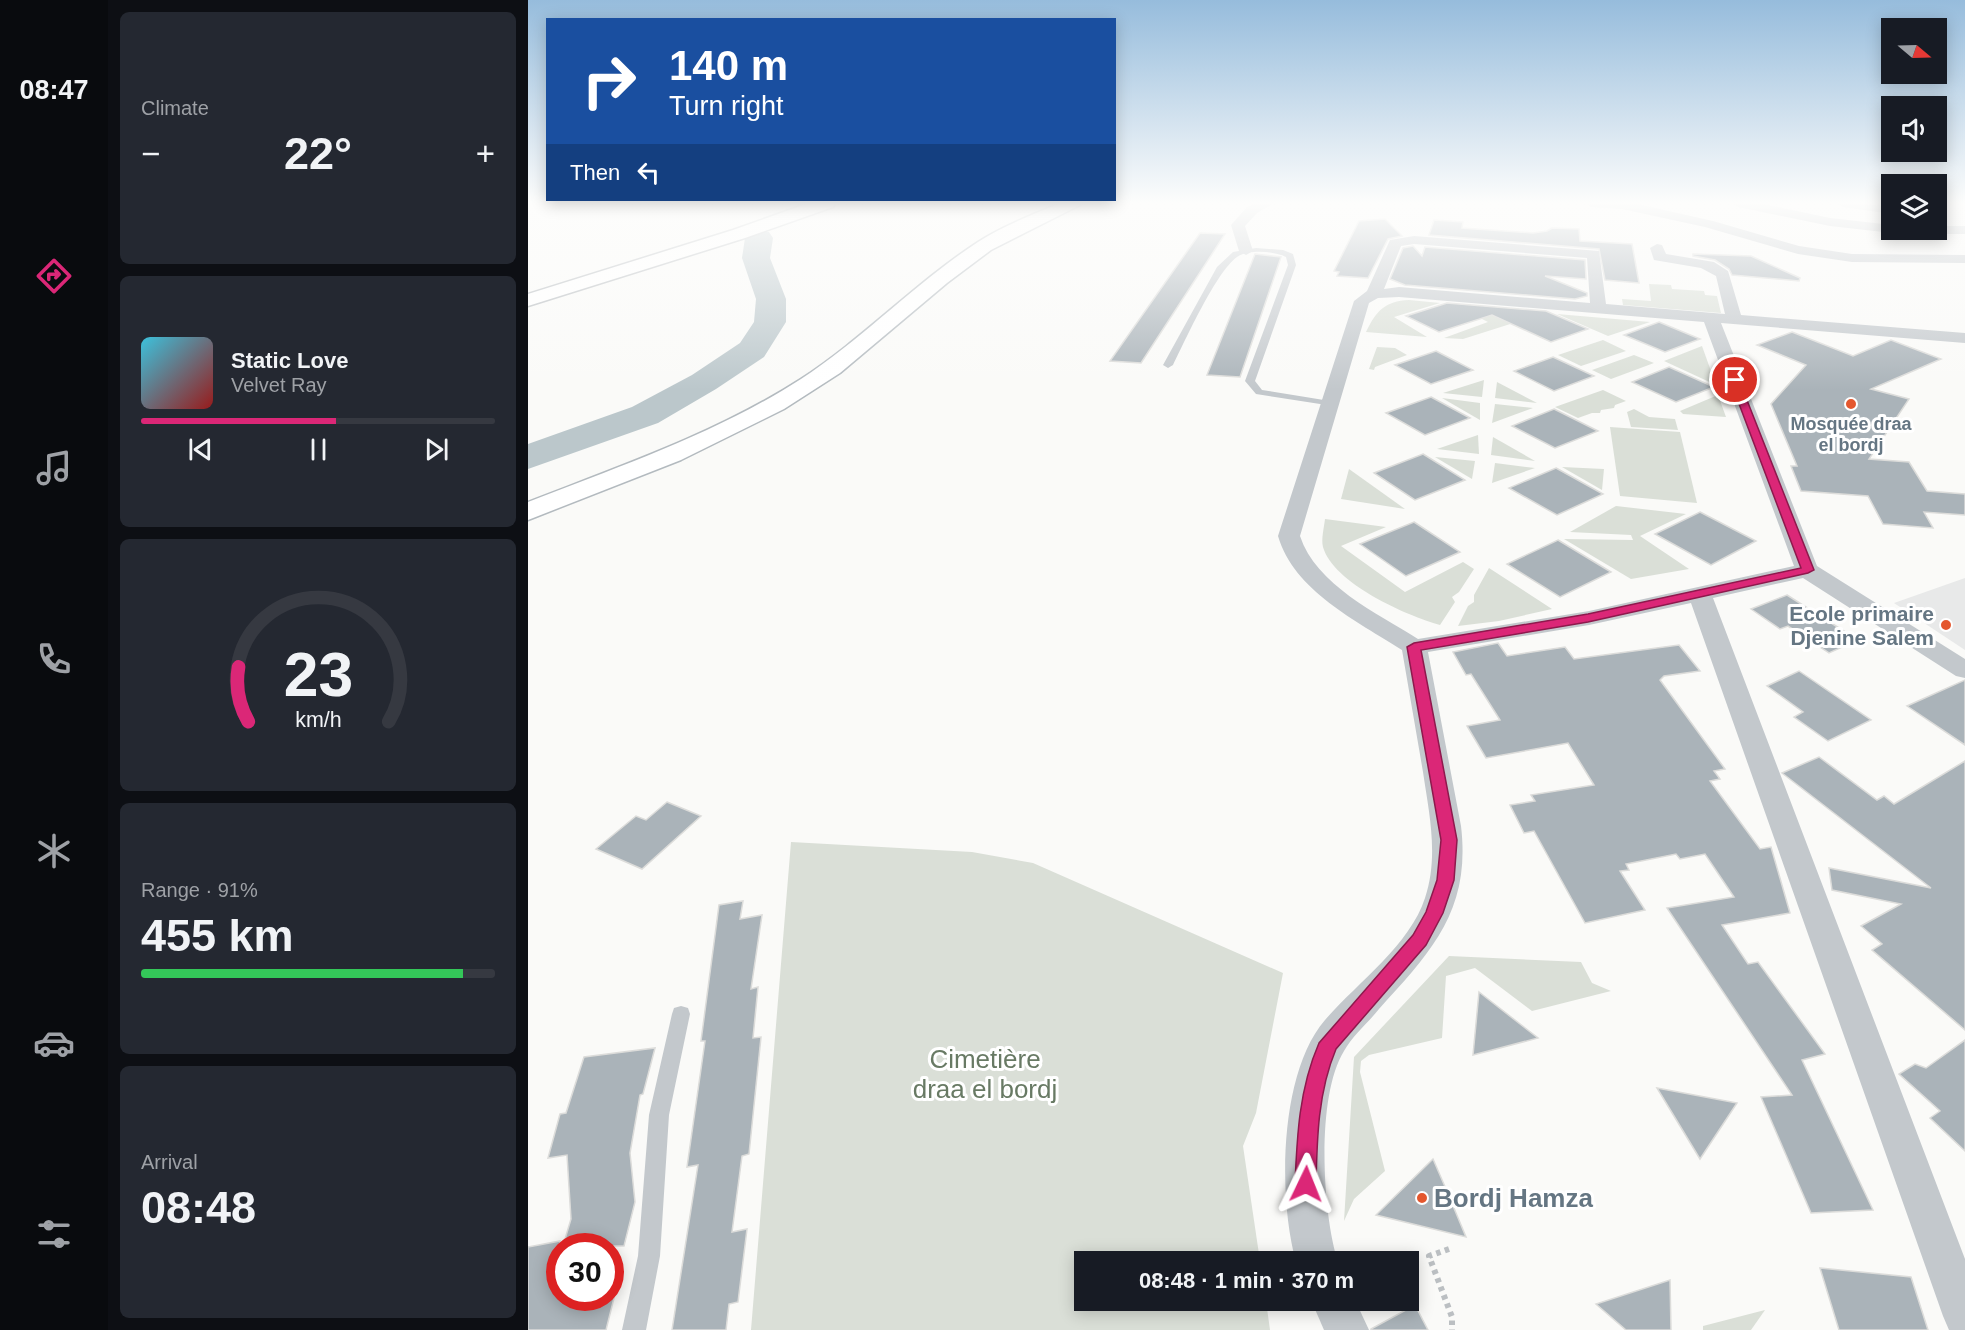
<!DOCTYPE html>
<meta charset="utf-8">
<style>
:root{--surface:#171b24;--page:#242831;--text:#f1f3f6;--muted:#9ea1a6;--line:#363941;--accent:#db2777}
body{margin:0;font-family:Helvetica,sans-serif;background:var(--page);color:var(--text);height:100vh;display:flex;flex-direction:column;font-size:22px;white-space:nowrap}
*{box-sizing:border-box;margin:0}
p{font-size:20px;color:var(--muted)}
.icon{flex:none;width:33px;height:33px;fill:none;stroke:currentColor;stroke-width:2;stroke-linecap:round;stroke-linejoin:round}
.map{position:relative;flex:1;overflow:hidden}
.details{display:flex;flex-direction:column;gap:12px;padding:12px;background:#0d0f14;width:420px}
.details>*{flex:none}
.banner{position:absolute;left:18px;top:18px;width:570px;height:183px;border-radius:0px;box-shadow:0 3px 15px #0003;background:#1a4fa0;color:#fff;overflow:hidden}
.needle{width:39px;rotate:109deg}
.fabs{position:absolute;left:1353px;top:18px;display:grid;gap:12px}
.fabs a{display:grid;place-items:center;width:66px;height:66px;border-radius:0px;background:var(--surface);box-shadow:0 3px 15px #0003;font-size:30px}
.speed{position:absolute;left:18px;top:1233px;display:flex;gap:12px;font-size:30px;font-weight:700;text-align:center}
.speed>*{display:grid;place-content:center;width:78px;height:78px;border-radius:50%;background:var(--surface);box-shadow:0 3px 15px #0003;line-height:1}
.speed .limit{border:9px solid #d22;background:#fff;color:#111}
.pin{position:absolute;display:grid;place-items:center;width:51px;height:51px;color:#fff;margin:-26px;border:3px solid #fff;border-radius:50%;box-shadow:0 2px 6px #0007}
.me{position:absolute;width:66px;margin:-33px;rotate:2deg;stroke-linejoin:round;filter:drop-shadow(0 0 4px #0008)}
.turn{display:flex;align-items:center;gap:21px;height:126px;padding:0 24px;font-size:27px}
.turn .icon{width:78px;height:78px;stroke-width:2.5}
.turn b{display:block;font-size:42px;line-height:51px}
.then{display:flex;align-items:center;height:57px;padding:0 24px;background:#0003;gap:12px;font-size:22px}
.big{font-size:45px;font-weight:800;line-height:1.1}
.details .tile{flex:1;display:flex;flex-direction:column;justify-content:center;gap:9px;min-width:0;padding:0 21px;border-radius:9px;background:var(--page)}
.details .dial{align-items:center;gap:0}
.dial svg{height:156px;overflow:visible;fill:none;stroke:var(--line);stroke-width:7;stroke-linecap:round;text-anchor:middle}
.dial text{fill:var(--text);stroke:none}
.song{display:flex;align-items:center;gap:18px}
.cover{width:72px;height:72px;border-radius:9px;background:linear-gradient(135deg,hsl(190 70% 55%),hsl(0 70% 35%))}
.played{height:6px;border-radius:3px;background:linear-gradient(90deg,var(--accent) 55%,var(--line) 55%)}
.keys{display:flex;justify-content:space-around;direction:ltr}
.heat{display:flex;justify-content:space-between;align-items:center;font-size:33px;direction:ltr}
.charge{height:9px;border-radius:4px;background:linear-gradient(90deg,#34c759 91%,var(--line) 0)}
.trip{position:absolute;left:546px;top:1251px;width:345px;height:60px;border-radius:0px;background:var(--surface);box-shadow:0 3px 15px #0003;font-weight:800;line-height:60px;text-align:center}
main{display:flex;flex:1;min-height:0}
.menu{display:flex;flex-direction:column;width:108px;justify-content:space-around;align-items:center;background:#090b0e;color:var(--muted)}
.menu .icon{width:42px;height:42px}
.menu .on{color:var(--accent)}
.menu b{font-size:27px;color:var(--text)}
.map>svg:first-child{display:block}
</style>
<main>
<nav class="menu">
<b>08:47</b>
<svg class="icon on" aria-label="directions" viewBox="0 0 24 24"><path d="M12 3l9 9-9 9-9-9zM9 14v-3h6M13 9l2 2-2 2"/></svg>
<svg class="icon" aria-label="music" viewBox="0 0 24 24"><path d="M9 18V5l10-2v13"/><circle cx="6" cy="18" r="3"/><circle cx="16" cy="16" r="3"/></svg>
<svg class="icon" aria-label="phone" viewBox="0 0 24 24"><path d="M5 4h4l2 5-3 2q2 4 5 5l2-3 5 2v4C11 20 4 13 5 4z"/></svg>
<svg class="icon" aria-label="climate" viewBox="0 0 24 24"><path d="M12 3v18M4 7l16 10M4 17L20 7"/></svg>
<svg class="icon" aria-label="car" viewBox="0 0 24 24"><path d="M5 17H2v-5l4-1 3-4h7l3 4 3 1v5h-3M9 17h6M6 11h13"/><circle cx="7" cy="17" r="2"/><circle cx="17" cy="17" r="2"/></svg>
<svg class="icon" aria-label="filters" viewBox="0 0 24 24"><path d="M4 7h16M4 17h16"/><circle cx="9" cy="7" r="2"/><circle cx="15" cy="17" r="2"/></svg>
</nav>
<section class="details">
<div class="tile"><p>Climate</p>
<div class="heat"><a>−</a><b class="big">22°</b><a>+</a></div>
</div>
<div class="tile">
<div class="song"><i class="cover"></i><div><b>Static Love</b><p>Velvet Ray</p></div></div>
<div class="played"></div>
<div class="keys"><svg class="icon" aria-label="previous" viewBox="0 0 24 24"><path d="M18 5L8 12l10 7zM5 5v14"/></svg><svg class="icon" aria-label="pause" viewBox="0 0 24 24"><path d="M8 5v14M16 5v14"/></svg><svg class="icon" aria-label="next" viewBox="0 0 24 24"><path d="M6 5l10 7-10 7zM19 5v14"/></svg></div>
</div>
<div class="tile dial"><svg viewBox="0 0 100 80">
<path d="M14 69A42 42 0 1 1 86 69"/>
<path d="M14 69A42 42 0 0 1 9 41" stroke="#db2777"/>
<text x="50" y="56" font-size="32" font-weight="700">23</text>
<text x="50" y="72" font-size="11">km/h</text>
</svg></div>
<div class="tile"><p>Range · 91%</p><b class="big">455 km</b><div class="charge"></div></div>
<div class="tile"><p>Arrival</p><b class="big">08:48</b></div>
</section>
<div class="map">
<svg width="1437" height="1330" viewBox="0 0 1437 1330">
<rect width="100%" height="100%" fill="#fafaf8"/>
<polygon fill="#e8e9e9" points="1437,578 1437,650 1366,603"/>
<g fill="#dadfd7">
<polygon points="1121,284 1143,285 1144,289 1176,291 1177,295 1189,296 1193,313 1095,305 1094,299 1123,301"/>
<path d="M881 300 912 303 866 317 899 337 838 332C848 311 857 301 881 300Z"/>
<polygon points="924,304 1017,313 935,339 916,338 960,322"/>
<polygon points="1029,314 1122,322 1080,336"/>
<polygon points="1075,340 1098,351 1053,366 1030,355"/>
<polygon points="1174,346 1188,385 1136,361"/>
<polygon points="849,347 867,348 879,355 847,367 846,370 841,369"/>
<polygon points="1106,355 1126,363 1083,379 1064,370"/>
<polygon points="956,380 954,397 915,393"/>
<polygon points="969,382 1009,403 967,398"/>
<polygon points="1075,390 1098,401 1087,405 1086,408 1073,410 1072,413 1064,413 1050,418 1027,407"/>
<polygon points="1190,395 1198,417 1155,414 1152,411"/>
<polygon points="914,398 952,403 952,420"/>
<polygon points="967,404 1005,408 964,423"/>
<polygon points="1106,409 1121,417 1147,419 1150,430 1103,427 1099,412"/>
<polygon points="1082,427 1152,432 1169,503 1092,496"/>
<polygon points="950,435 951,454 909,449"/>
<polygon points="965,437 1007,461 963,455"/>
<polygon points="907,457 947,461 944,479"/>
<polygon points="967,463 1007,468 964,483"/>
<polygon points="1034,467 1076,469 1074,490"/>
<polygon points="821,469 877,509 813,499"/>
<polygon points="1088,506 1158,514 1112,536 1161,569 1103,579 1036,539 1105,540 1103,535 1042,532"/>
<path d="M797 519 858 527 813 546 877 592 935 562 946 569 931 592 924 597 927 602 912 625C879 616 805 583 795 547 793 539 796 528 797 519Z"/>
<polygon points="961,568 1024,609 971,621 930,626 940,606 946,602 946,595"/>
<polygon points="263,842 444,852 505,863 755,973 728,1113 715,1146 732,1261 556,1262 556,1300 738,1301 742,1330 223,1330"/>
<polygon points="921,956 1053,962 1064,983 1083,991 1004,1011 947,968 918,976 914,1038 841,1055 833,1061 832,1072 857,1171 826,1199 816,1221 826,1057"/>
<polygon points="1237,1310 1223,1330 1175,1330 1175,1326"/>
</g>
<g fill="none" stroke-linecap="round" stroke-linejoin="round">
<polygon fill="#bbc7cb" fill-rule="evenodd" points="231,230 241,232 245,238 242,258 258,299 258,322 236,357 188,389 130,423 0,469 0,444 104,407 164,375 212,343 226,322 228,299 214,258 217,238 221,232"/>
</g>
<g fill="#aab3b9" stroke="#dcdcda" stroke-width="1.5">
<polygon points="857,219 874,236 860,239 840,278 809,276 811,272 806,271 831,221"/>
<polygon points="906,220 935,222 934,228 1005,233 1019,231 1024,228 1051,229 1052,241 1104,244 1111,283 1077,280 1071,249 901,235"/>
<polygon points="672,233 697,234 613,363 582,361"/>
<polygon points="885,246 894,256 897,247 1057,260 1058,279 1017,276 1059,293 1059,296 1047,299 877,285 862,279 875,248"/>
<polygon points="727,254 753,257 712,377 679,375"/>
<polygon points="1165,254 1223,256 1272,278 1271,281 1204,275 1201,269 1187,260 1165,256"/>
<polygon points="919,303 1018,311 1060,329 1023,342 964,315 911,332 878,316"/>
<polygon points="1131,322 1172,339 1137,352 1096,335"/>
<polygon points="1264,332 1325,356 1363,340 1413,359 1343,389 1381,399 1341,459 1381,462 1399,491 1437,494 1437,515 1396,512 1405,528 1355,524 1340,496 1273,491 1263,466 1269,466 1243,404 1278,365 1229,345"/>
<polygon points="908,351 945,370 903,384 867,365"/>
<polygon points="1025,357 1066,376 1026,391 986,371"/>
<polygon points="1141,367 1186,387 1148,402 1104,382"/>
<polygon points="903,397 942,418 897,435 858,413"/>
<polygon points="1026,409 1070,431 1027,448 984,426"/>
<polygon points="895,454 937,480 887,500 846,473"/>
<polygon points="1028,468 1075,494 1029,515 981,488"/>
<polygon points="1172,512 1228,541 1183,565 1127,534"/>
<polygon points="886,522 932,552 878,576 832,544"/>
<polygon points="1030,540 1083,572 1032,597 979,564"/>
<polygon points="1259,595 1330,640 1301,653 1260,626 1252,629 1223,609"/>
<polygon points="970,643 979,656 1037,647 1046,659 1151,645 1172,671 1136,676 1132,680 1197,769 1186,771 1192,779 1182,781 1232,849 1243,847 1262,913 1194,925 1220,964 1230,962 1297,1054 1274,1060 1345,1210 1283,1213 1233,1097 1264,1095 1139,908 1206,897 1177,854 1152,859 1148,854 1098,864 1101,870 1092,871 1117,910 1057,923 1006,831 996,833 982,805 1007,801 1003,795 1066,785 1040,743 958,758 939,726 972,720 943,674 938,675 925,652"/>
<polygon points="1271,671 1343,720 1300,741 1266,717 1275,712 1239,686"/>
<polygon points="1437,680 1437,745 1379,706"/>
<polygon points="1291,757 1349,800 1356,796 1366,804 1437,761 1437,1030 1344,950 1354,944 1333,926 1373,904 1304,890 1301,868 1403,888 1254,773"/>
<polygon points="139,802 173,816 114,869 68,849 108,816 118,820"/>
<polygon points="215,901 212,919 234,915 223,989 230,987 225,1038 233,1037 221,1154 214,1156 204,1232 219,1229 210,1302 201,1304 198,1330 144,1330 170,1165 159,1167 177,1041 173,1041 191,905"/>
<polygon points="951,992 1010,1038 945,1055"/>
<polygon points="1437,1040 1437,1151 1402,1118 1412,1111 1371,1074 1387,1064 1398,1068"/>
<polygon points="127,1048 115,1094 112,1095 102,1153 107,1202 96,1246 35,1246 43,1219 39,1155 20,1158 32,1114 38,1113 56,1057"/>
<polygon points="1129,1088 1209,1103 1172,1159 1146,1116"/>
<polygon points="905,1159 918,1189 938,1237 848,1215"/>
<polygon points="32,1241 32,1298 86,1298 78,1330 0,1330 0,1247"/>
<polygon points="1292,1268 1383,1277 1400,1330 1311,1330"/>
<polygon points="1142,1280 1143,1330 1098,1330 1068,1304"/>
<polygon points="887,1305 900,1330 843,1330 843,1329"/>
</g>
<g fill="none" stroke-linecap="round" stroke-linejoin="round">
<g stroke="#b3babf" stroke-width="3">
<path id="secondary" d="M532 203H556L463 250 419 283 312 373 256 409 153 460 0 520V502C93 466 189 433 273 379 336 338 387 283 450 242 475 226 504 215 532 203Z"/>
</g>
<g stroke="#b4b9bd" stroke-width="3">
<polygon id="highway" points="281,203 307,203 305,207 217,238 0,306 0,294 205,230"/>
</g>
<polyline stroke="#bbbfc2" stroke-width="6" stroke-dasharray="4.5 4.5" stroke-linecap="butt" points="921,1249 901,1256 924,1317 924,1330"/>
<g fill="#c3c8cc" fill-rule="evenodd">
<path d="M728 248 755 250 765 254 768 265 727 381 734 390 802 401 805 402V406L728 394 717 381 760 265 758 257C747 251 720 249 709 257 688 272 658 339 645 365L640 368 635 365 689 267 705 252Z"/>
<polygon points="153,1006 160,1008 162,1014 141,1115 132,1256 118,1330 94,1330 110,1256 121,1115 144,1014 146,1008"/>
</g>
<g fill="#c3c8cc" fill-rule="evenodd">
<polygon points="728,203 746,203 729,213 717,226 725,251 718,255 711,251 703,225 719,207"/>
<polygon points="1057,203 1105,203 1185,221 1271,246 1324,254 1437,255 1437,263 1324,262 1270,254 1177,227 1094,209 1063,207"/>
<polygon points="1204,203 1231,203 1302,218 1364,225 1364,230 1371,230 1364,233 1302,226 1210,207"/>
<polygon points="1309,203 1364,206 1364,214 1315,207"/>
<polygon points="1408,226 1437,226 1437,234 1378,234 1371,230 1408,230"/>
<path d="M886 236 1071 251 1078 304 1197 314 1188 276 1173 268 1126 260 1122 248 1129 244 1134 245 1138 254 1186 262 1200 271 1213 315 1437 333V343L1193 323 1289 566 1437 659V678L1428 676 1275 578 1185 598 1437 1259V1330H1421L1415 1316 1163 603 1061 625 900 652 933 826C943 910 904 951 851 1009 840 1023 825 1035 816 1051 788 1096 794 1212 810 1262H768C750 1198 751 1073 797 1020 829 983 882 945 897 898 911 856 901 813 895 772 888 731 881 691 874 650 829 621 766 591 750 536L826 301 839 291 862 240ZM886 244 1059 258 1062 303 871 287 856 289 873 246ZM871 297 1176 322 1266 566 1061 611 890 639C849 613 788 585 772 536L841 303 850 298Z"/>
<polygon points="783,1300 827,1300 841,1330 796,1330"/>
</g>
<use href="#secondary" fill="#fff" fill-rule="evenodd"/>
<use href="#highway" fill="#fff" fill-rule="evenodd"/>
</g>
<linearGradient id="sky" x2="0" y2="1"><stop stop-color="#96bcdc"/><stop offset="0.52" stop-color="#fdfdfc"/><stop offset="1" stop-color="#fdfdfc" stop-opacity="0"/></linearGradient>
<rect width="1437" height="390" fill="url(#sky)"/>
<path fill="#db2777" stroke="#8e194d" stroke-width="1.5" d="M1207 377 1211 380 1286 570 1280 573 1060 622 893 650 929 840 926 880 915 913 898 945 808 1049C790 1092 789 1138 788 1184L785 1192 778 1195 770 1192 767 1184C769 1136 771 1089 791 1043L885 935 898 912 909 880 913 840 879 647 886 643 1060 614 1273 568 1202 380Z"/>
<g fill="#e4572e" stroke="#fff" stroke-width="2">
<circle cx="1323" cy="404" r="6"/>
<circle cx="1418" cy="625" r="6"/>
<circle cx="894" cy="1198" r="6"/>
</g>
<g text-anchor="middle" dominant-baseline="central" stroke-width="6" stroke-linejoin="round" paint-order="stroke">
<g font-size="18" font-weight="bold" fill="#657683" stroke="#fff">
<text x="1323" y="424">Mosquée draa<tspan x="1323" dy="21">el bordj</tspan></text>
</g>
<g font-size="21" font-weight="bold" fill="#657683" stroke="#fff" text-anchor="end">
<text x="1406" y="613">Ecole primaire<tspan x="1406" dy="24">Djenine Salem</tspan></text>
</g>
<g font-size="26" fill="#687a64" stroke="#fff">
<text x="457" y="1059">Cimetière<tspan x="457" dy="30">draa el bordj</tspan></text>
</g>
<g font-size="26" font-weight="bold" fill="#657683" stroke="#fff" text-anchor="start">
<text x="906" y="1198">Bordj Hamza</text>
</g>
</g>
</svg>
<div class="fabs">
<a><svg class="needle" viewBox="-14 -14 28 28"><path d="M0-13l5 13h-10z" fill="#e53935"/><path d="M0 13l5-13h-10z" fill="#9ea1a6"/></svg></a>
<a><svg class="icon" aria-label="sound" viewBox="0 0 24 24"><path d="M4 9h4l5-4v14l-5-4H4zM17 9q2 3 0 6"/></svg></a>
<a><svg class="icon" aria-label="layers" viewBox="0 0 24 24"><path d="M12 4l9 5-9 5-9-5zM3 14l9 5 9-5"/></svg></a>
</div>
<div class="speed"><div class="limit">30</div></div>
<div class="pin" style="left:1207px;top:380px;background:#d93025"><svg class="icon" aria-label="arrive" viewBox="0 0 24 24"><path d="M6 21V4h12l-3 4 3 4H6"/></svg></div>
<svg class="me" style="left:778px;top:1184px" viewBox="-20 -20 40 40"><path d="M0-17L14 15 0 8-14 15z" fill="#db2777" stroke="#fff" stroke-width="4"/></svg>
<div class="trip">08:48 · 1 min · 370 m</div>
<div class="banner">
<div class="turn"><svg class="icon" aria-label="right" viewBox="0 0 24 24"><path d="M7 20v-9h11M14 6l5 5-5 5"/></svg><div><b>140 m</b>Turn right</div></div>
<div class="then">Then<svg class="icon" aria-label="left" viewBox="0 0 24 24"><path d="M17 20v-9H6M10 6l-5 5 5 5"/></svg></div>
</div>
</div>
</main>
